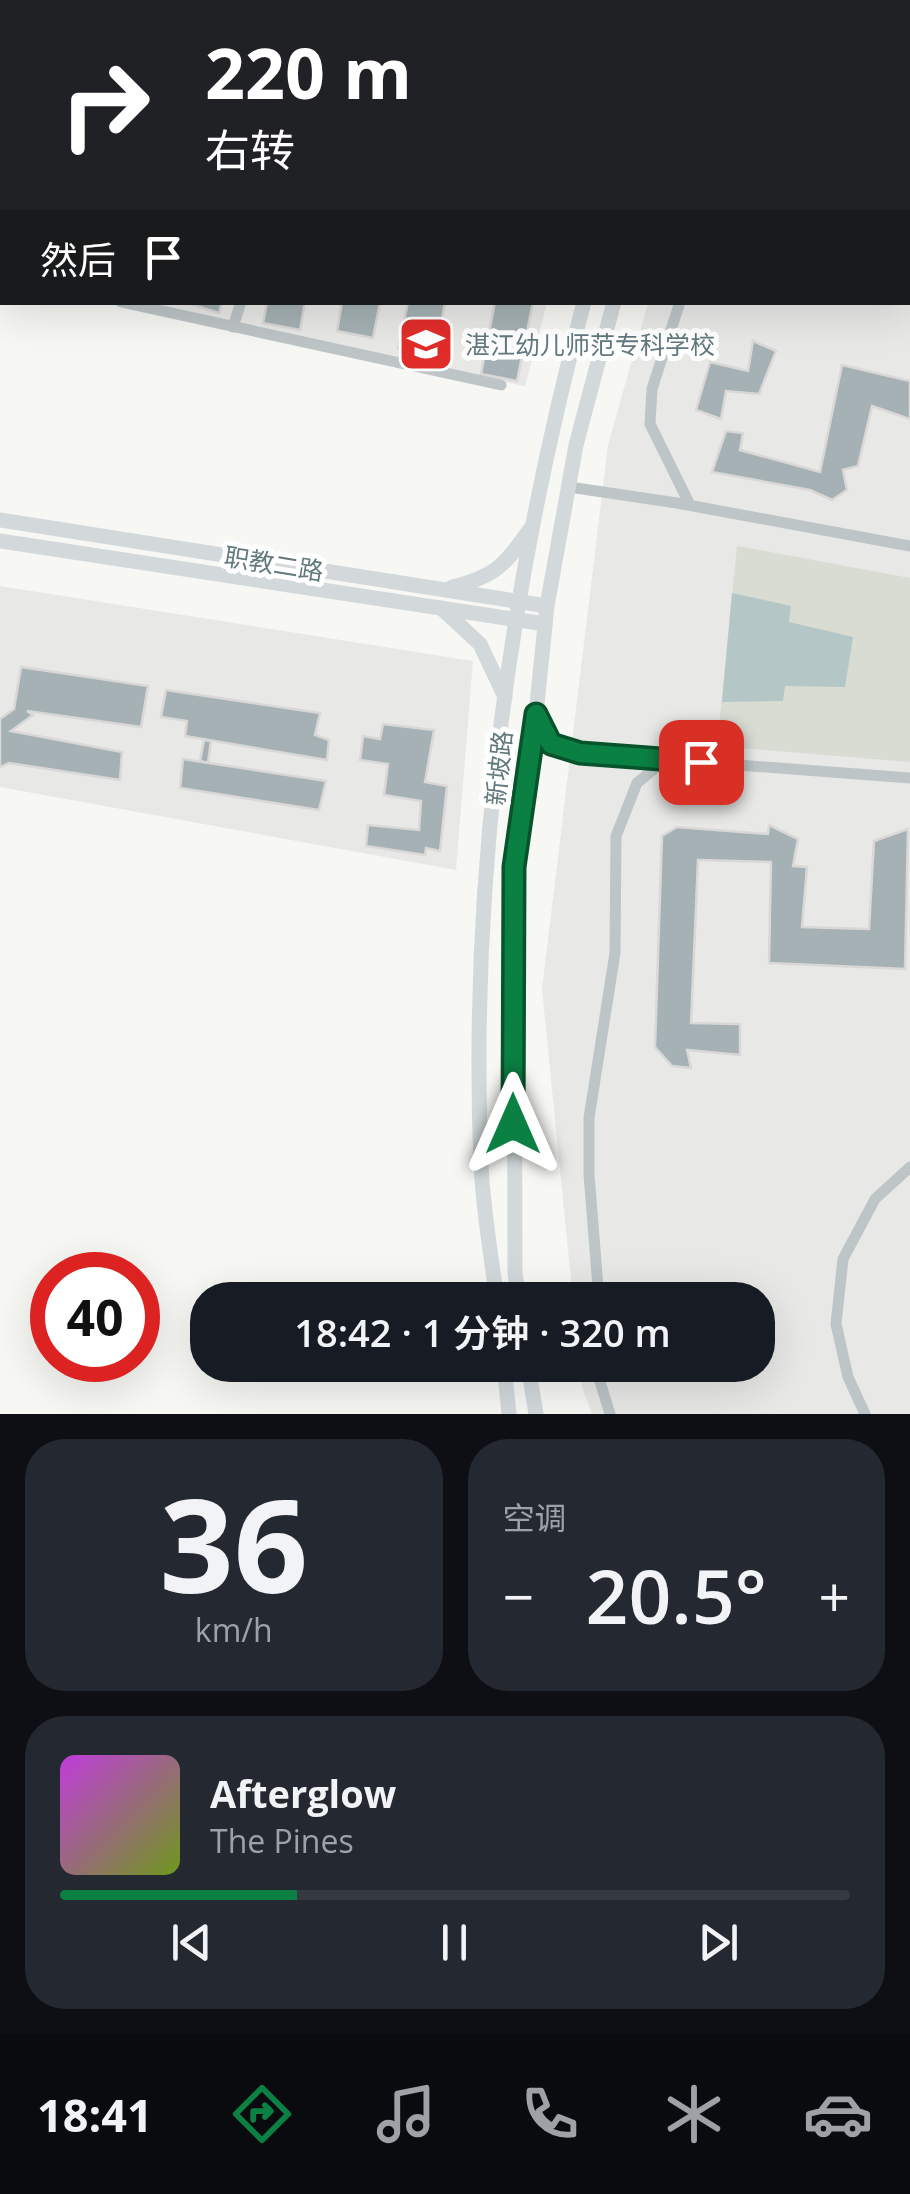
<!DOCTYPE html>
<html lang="zh">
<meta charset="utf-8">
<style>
:root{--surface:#171b24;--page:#242831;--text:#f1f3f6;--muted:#9ea1a6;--line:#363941;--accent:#0b8043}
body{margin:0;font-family:"Open Sans","Noto Sans SC",sans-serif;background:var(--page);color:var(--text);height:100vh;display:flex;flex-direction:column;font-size:38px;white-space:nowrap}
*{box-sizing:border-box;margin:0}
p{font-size:32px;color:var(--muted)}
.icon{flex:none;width:55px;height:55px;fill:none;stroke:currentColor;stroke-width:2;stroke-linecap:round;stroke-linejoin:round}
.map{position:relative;height:1414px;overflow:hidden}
.drawer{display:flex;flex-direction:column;gap:25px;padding:25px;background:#0d0f14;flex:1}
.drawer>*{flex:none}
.guide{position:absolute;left:0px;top:0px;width:910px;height:305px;box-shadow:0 10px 40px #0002;background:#202124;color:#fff;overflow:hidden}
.speed{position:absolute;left:30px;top:1252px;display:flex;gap:20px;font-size:50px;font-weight:700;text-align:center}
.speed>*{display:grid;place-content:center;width:130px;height:130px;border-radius:50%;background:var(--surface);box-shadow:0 10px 40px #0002;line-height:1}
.speed .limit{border:15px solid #d22;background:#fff;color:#111}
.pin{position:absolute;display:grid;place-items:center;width:85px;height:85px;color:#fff;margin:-42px;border-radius:20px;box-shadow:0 5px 15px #0006}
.me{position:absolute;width:110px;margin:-55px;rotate:0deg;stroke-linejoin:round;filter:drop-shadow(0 0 8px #0008)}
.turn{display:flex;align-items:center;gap:35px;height:210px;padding:0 40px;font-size:45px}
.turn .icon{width:130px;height:130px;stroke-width:2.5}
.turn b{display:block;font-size:70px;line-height:85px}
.then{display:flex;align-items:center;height:95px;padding:0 40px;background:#0003;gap:20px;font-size:38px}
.big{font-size:75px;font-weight:600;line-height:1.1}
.drawer .card{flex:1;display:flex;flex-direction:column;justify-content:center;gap:15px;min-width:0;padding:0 35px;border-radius:40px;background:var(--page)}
.drawer .dial{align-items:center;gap:0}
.dial b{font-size:130px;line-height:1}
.song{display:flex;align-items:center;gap:30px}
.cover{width:120px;height:120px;border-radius:15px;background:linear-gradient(135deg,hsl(290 70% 55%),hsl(80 70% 35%))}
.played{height:10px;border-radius:5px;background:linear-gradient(90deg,var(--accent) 30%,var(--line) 30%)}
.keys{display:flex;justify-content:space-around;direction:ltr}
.heat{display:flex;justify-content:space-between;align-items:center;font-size:55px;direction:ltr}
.drawer .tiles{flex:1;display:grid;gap:25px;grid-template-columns:1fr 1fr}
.card:last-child{grid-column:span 2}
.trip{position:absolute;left:190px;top:1282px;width:585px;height:100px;border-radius:40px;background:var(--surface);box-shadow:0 10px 40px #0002;font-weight:600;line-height:100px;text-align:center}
.dock{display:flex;height:160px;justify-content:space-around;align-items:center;background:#090b0e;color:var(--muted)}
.dock .icon{width:70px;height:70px}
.dock .current{color:var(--accent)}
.dock b{font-size:45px;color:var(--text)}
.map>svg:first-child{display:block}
</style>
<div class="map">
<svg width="910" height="1414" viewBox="0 0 910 1414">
<rect width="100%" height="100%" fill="#f7f7f4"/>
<g fill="#e8e8e7">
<polygon points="0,0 632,0 2,2 2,282"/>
<polygon points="746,0 910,0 910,1414 592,1414 582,1387 579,1365 758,1365 758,1300 573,1300 542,989 608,445 648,303 908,302 908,2 745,2"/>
<polygon points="105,303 547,303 525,386"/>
<polygon points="0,586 473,661 456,870 0,787"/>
</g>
<g fill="#d8dcd3">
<polygon points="0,0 331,0 2,2 0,77"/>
<polygon points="737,546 910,578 910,762 717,746"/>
</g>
<polygon fill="#b4c6c6" points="732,593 791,606 789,622 853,637 845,687 785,686 783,701 722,702"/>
<g fill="#a5b1b4" stroke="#d9d8d7" stroke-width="2.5">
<polygon points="469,0 544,0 549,2 473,2"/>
<polygon points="831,0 910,0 910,36 908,2 830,2"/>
<polygon points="908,83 910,84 910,183 908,182"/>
<polygon points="184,302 222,302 219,313"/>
<polygon points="267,302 305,302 300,330 263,323"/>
<polygon points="342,302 380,302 373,338 337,331"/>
<polygon points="408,302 445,302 435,357 398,349"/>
<polygon points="495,302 533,302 517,381 481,374"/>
<polygon points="753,341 776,351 759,394 726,391 721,419 696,410 710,362 748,371"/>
<polygon points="842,365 910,381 910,419 872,406 858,466 843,470 847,490 832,500 810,490 712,472 726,431 743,433 740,450 820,472"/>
<polygon points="21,667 148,686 141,727 27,711 33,715 11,731 122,752 120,780 9,763 0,767 0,719 14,709"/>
<polygon points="166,690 320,713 315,735 329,740 327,760 185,736 187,721 161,717"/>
<polygon points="383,724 434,730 425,782 447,786 440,851 426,848 425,855 366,846 368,825 419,830 421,801 384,795 388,764 360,760 363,736 380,739"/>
<polygon points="204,740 211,741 208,763 200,761"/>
<polygon points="183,759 326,781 319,810 180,788"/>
<polygon points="769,825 798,839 793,866 807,867 802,927 869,929 874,841 908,829 905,969 769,963 771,862 698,860 691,1023 740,1024 740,1055 687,1050 691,1068 672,1066 655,1047 662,836 677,827 768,834"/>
</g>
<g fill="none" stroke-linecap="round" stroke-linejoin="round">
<g stroke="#bec5c7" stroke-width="11">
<polyline points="347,0 347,2"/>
<polyline points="777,2 778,0"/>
<polyline points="0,93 2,92"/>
<polyline points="908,247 910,244"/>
<polyline points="0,276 2,277"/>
<polyline points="121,302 501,385"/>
<polyline points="680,302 652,389 650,424 690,505"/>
<polyline points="233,327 241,302"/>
<polyline points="569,487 677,503 910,546"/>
<polyline points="536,714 551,744 581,753 910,778"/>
<polyline points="599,1300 589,1174 589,1118 615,953 616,836 637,783 666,759"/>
<polyline points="595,1365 610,1414"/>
<polyline points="865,1414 848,1377 836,1324 843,1259 875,1199 910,1167"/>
</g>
<g stroke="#d3d9db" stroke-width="15">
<polyline points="677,2 678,0"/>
<polyline points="710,2 711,0"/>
<polyline points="0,520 547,606"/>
<polyline points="0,541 545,624"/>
<path d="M452 587C495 577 506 564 530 529"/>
<polyline points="441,608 480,644 505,697"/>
<path d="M497 1300C491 1255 483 1210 481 1164 469 877 510 580 584 302"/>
<polyline points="519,1300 515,1273 514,867 536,714 547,606 576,445 614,302"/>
<polyline points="504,1365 509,1414"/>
<polyline points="528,1365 536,1414"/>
</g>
</g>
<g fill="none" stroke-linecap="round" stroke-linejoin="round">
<g stroke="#07532c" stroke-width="25">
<polyline id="route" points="513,1124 514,867 536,714 551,744 580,753 701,762"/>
</g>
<use href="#route" stroke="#0b8043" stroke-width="18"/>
</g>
<defs>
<g id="university-square" transform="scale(2.875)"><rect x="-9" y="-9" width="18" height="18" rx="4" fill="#e12d2a" stroke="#fff"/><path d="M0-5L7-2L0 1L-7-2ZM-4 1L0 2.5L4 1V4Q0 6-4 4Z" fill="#fff"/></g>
</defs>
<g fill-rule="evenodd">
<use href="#university-square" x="426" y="344"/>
</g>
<g text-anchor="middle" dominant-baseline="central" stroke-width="10" stroke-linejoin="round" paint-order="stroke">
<g font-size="25" fill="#62797f" stroke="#fff" text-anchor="start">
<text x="465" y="344">湛江幼儿师范专科学校</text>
</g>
<g font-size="25" fill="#62797f" stroke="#fff">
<text transform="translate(274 563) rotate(9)">职教二路</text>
<text transform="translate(498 768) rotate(-84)">新坡路</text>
</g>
</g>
</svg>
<div class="speed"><div class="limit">40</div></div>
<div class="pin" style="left:701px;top:762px;background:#d93025"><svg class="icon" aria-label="arrive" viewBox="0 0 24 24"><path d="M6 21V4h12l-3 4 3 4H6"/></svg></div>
<svg class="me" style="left:513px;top:1124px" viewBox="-20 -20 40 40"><path d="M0-17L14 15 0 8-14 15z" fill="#0b8043" stroke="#fff" stroke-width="4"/></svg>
<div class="trip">18:42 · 1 分钟 · 320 m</div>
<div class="guide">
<div class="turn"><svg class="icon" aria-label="right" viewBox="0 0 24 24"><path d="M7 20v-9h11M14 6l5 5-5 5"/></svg><div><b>220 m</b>右转</div></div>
<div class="then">然后<svg class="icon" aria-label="arrive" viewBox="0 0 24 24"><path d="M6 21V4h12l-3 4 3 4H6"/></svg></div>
</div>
</div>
<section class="drawer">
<div class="tiles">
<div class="card dial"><b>36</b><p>km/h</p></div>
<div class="card"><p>空调</p>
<div class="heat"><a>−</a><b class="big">20.5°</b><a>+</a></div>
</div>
<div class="card">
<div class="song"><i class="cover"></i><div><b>Afterglow</b><p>The Pines</p></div></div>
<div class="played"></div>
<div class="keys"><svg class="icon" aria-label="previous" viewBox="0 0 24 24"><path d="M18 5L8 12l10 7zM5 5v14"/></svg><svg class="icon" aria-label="pause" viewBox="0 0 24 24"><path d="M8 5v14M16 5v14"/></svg><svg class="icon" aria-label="next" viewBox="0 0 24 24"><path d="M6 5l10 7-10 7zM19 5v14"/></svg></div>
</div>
</div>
</section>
<nav class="dock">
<b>18:41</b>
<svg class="icon current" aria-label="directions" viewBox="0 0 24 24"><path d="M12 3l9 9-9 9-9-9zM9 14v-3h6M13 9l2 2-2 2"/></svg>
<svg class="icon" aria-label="music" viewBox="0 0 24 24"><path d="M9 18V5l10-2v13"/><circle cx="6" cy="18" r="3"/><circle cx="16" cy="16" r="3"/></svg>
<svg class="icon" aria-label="phone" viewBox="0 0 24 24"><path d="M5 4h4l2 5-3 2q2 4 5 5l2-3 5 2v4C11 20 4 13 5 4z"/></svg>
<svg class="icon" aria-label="climate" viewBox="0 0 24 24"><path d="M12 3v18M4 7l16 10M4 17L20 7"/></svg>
<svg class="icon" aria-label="car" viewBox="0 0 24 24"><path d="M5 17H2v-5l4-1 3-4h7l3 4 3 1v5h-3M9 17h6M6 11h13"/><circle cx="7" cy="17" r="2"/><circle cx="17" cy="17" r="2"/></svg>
</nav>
